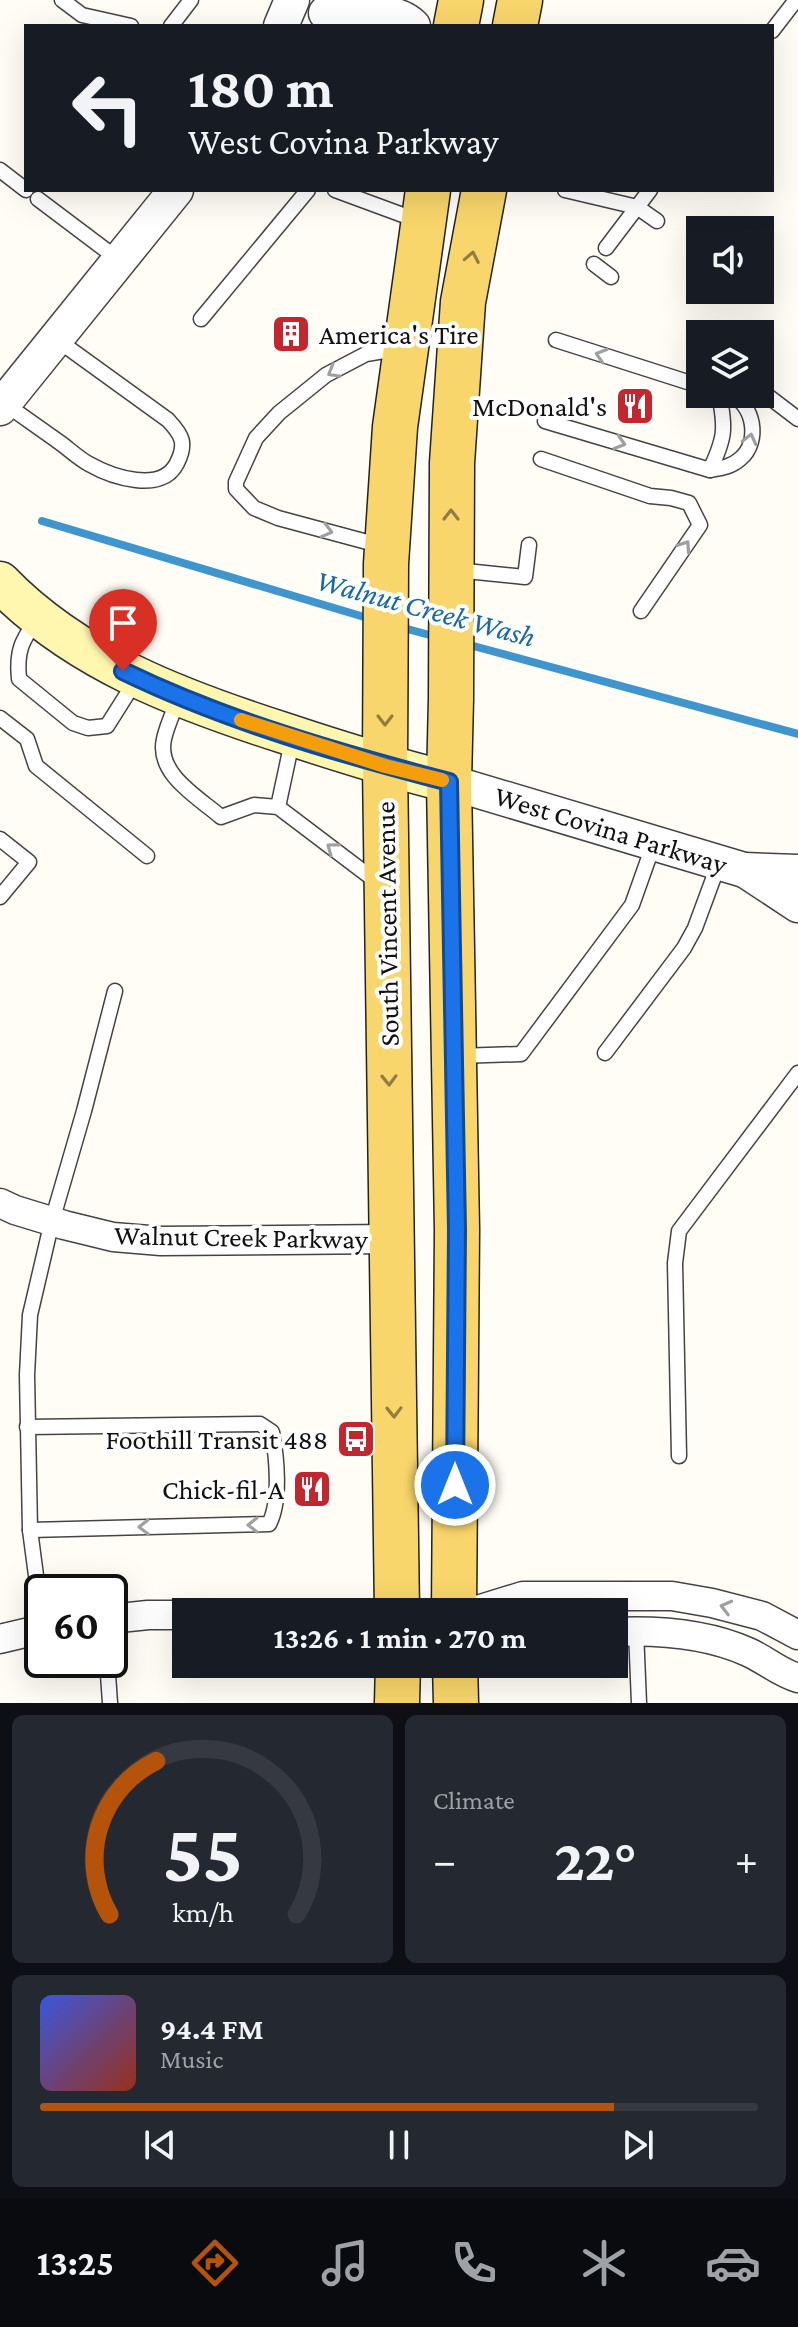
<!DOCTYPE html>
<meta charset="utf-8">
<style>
:root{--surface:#171b24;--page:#242831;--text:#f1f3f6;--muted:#9ea1a6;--line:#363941;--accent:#b45309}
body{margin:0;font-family:"Crimson Pro",serif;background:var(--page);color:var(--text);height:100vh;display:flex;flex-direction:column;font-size:30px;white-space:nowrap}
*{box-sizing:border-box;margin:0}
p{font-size:26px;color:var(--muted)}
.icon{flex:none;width:44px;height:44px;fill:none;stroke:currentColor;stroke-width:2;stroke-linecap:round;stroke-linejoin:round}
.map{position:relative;height:1703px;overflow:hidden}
.side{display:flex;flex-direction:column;gap:12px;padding:12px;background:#0d0f14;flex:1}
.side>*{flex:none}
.guide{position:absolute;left:24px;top:24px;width:750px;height:168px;border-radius:0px;box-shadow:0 8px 32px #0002;background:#171b24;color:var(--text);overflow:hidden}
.controls{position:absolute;left:686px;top:216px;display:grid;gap:16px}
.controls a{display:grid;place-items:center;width:88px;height:88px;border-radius:0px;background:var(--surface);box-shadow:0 8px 32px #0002;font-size:40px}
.speed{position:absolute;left:24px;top:1574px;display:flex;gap:16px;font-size:40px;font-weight:700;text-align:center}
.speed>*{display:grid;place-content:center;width:104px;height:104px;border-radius:50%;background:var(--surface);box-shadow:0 8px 32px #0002;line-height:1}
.speed .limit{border:4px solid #111;border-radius:12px;background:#fff;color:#111}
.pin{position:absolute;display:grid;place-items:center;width:68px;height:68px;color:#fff;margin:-82px -34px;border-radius:50% 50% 50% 0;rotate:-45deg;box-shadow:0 0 8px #0007}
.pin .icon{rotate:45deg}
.me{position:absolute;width:88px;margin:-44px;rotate:0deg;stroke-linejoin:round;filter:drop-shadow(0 0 6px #0008)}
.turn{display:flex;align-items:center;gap:28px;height:168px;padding:0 32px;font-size:36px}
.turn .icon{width:104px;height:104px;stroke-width:2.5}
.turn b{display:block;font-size:56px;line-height:68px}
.big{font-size:60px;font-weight:700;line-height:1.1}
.side .tile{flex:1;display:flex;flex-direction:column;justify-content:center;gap:12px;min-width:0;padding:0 28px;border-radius:12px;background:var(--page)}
.side .dial{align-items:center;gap:0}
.dial svg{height:208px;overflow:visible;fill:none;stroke:var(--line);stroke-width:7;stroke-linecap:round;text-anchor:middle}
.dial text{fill:var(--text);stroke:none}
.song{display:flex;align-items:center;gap:24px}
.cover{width:96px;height:96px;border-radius:12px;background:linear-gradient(135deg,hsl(230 70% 55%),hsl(10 70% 35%))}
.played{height:8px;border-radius:4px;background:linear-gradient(90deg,var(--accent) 80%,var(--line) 80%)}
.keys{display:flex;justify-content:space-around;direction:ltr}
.heat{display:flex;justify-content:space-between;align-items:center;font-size:44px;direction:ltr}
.side .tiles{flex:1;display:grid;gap:12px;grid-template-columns:1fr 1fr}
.tile:last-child{grid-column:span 2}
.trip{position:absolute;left:172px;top:1598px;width:456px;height:80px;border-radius:0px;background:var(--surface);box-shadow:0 8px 32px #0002;font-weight:700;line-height:80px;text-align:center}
.tabs{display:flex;height:128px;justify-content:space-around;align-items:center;background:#090b0e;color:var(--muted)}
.tabs .icon{width:56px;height:56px}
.tabs .active{color:var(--accent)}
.tabs b{font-size:36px;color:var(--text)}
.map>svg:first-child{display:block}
</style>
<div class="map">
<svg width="798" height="1703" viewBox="0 0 798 1703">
<rect width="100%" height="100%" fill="#fffdf5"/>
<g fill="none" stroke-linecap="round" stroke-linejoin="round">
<g stroke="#3f96cf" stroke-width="8">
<polyline points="42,521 371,619"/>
<polyline points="400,627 437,637"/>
<polyline points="466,644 798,734"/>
</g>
<g stroke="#444" stroke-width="17">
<g id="service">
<polyline points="62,0 82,15 131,26"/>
<polyline points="171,26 191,0"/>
<polyline points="772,31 796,0"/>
<polyline points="0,170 26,190"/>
<polyline points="335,190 419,221"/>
<polyline points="565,190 637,207 657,221"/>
<polyline points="38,199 119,260"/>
<polyline points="606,248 650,190"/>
<polyline points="594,264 611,277"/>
<polyline points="201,319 308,190"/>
<polyline points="556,340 700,386"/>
<polyline points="760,390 798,419"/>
<path d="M4 403C22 416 41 429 59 442 69 449 78 458 89 464 112 477 162 494 177 463 187 443 182 435 168 420L56 339"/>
<path d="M545 421 710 470C722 468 731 467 740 459 761 442 754 403 729 394"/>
<polyline points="541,459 650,496 671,498 689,503 700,525 641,611"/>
<path d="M710 470C725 438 726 429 719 394"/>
<polyline points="382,546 278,518 254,508 236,489 236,482 256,438 279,413 326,375 366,354 402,348"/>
<polyline points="456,570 525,577 529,545"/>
<path d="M38 617C22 641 16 650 19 679L73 723 88 728 107 726 136 680"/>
<path d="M179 697C174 711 167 725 164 739 156 774 198 797 221 817L254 805 278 807 377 882"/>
<polyline points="0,718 27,739 36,766 147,856"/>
<polyline points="278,807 293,737"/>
<polyline points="0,839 29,862 0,897"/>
<polyline points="605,1053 684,948 695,928 719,863"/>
<polyline points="458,1056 521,1054 632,905 654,843"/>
<path d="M27 1427 260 1424 272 1432C277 1458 281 1501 269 1524L30 1530"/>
<polyline points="679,1456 675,1263 679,1231 798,1073"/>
<polyline points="42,1621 30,1530 27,1375 30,1315 52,1221 84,1111 115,991"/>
<polyline points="636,1631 639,1703"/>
<polyline points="107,1660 110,1703"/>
</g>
</g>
<g stroke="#444" stroke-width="31">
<g id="minor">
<polyline points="0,1203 15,1210 64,1225 113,1237 161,1241 391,1239"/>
<polyline points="471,1612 523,1596 672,1596 712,1603 762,1616 798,1635"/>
<polyline points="110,1619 148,1615 186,1615"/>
<path d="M614 1632C659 1630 708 1634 748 1652 766 1660 780 1673 798 1678"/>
<polyline points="0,1639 42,1629"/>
</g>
</g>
<g stroke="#444" stroke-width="37">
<g id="tertiary">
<path d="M326 13C352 13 393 6 413 26"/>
<polyline points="281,26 292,0"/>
<polyline points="0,408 176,190"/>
<polyline points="449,782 744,870 798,872"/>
<polyline points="745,870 798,905"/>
</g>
</g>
<g stroke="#333" stroke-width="43">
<path id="secondary" d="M0 582C76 661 181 700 284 733 338 751 393 768 449 782"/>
</g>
<g stroke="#222" stroke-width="47">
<g id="primary">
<polyline points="456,26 461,0"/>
<polyline points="515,26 520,0"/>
<polyline points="397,1612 385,766 386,564 395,427 428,190"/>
<polyline points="454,1612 457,1230 449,782 451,699 452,463 463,302 484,190"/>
<polyline points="455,1664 456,1703"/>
<polyline points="397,1703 398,1664"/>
</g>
</g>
<use href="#service" stroke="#fff" stroke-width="14"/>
<use href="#minor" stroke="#fff" stroke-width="28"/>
<use href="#tertiary" stroke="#fff" stroke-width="34"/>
<use href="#secondary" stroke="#fff6b0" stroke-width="40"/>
<use href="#primary" stroke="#f9d66b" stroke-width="44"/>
</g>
<defs><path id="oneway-chevron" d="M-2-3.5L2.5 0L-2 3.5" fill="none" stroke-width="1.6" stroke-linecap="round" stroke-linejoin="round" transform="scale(2)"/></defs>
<g stroke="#917d42">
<use href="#oneway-chevron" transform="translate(472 257) rotate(-79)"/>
<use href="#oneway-chevron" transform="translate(451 515) rotate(-90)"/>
<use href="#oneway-chevron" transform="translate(385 720) rotate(90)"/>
<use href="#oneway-chevron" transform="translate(389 1080) rotate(89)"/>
<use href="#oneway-chevron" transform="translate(394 1412) rotate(89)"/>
</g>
<g stroke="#a0a0a0">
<use href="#oneway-chevron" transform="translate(601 355) rotate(-162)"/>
<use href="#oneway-chevron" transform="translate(333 372) rotate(150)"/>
<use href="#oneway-chevron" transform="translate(750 439) rotate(-76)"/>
<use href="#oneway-chevron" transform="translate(620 443) rotate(17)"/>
<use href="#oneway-chevron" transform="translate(327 531) rotate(15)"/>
<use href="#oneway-chevron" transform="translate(685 546) rotate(-56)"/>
<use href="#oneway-chevron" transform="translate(332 848) rotate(-143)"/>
<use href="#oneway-chevron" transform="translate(253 1525) rotate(179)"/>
<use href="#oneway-chevron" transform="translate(144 1527) rotate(179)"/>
<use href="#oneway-chevron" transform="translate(726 1607) rotate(-166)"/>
</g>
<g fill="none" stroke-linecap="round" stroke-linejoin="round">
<g stroke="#114b97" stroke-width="20">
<path id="route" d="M123 671C226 721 338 753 449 782L457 1230 455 1485"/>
</g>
<use href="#route" stroke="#1a73e8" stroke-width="14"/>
<polyline stroke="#f59e0b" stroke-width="14" points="241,720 385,766 442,780"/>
</g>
<defs>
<g id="building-square" transform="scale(2)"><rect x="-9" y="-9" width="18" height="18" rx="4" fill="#c4262e" stroke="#fff"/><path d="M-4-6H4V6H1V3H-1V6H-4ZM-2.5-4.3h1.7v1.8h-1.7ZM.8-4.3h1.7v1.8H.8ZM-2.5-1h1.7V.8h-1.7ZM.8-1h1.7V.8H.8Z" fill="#fff"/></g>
<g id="restaurant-square" transform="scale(2)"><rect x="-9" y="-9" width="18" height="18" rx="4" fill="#c4262e" stroke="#fff"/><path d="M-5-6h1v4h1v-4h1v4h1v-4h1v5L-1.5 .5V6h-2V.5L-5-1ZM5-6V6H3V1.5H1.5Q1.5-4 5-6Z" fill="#fff"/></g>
<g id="bus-square" transform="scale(2)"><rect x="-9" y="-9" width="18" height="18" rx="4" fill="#c4262e" stroke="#fff"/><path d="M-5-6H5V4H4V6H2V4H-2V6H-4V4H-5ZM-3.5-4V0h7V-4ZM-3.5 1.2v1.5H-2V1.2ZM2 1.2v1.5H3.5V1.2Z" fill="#fff"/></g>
</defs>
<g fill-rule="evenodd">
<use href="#building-square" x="291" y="334"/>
<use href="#restaurant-square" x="635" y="406"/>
<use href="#bus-square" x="356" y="1439"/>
<use href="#restaurant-square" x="312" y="1489"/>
</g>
<g text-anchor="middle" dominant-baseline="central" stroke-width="8" stroke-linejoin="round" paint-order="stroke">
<g font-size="28" fill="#111" stroke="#fff" text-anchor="end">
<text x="319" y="334" text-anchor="start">America's Tire</text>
<text x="607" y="406">McDonald's</text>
<text x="328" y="1439">Foothill Transit 488</text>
<text x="284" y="1489">Chick-fil-A</text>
</g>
<g font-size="28" fill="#111" stroke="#fff">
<text transform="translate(611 830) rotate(17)">West Covina Parkway</text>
<text transform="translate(387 924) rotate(-91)">South Vincent Avenue</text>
<text transform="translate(241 1237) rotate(1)">Walnut Creek Parkway</text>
</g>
<g font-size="30" font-style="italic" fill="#1768a6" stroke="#fff">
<text transform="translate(426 608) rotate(15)">Walnut Creek Wash</text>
</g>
</g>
</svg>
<div class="controls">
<a><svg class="icon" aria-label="sound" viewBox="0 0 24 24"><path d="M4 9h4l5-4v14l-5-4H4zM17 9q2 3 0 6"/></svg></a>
<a><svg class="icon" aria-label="layers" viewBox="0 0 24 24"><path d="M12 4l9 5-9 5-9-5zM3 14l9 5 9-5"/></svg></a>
</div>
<div class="speed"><div class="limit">60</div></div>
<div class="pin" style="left:123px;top:671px;background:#d93025"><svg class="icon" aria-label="arrive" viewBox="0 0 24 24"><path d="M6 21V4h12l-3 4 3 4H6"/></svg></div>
<svg class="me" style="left:455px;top:1485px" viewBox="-20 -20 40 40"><circle r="17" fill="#1a73e8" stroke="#fff" stroke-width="3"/><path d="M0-11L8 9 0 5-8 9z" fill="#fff"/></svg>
<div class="trip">13:26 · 1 min · 270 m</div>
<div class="guide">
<div class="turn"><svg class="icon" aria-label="left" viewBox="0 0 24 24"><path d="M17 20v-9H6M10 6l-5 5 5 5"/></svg><div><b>180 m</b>West Covina Parkway</div></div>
</div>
</div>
<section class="side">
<div class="tiles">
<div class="tile dial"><svg viewBox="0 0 100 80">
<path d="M14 69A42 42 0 1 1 86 69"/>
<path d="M14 69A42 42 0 0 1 32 10" stroke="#b45309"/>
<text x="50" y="56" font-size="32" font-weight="700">55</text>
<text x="50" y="72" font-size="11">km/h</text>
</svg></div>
<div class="tile"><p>Climate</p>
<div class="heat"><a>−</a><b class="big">22°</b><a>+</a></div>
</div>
<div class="tile">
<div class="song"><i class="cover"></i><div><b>94.4 FM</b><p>Music</p></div></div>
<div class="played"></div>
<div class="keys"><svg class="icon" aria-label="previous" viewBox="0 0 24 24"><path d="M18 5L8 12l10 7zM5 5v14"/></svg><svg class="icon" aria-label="pause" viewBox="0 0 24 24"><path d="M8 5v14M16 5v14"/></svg><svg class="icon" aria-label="next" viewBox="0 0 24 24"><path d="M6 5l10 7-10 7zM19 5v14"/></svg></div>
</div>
</div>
</section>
<nav class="tabs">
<b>13:25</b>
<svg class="icon active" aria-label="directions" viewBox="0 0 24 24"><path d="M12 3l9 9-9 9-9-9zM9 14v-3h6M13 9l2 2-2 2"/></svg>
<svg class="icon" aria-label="music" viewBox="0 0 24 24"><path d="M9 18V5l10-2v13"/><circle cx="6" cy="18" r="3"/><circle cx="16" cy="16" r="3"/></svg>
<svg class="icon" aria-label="phone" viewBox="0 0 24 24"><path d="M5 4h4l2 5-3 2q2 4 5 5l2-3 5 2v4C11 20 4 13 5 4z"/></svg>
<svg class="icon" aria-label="climate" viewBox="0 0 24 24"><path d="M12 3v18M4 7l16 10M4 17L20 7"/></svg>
<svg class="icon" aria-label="car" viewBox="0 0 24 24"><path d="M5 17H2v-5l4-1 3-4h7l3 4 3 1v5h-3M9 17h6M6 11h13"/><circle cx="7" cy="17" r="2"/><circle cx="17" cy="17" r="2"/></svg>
</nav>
